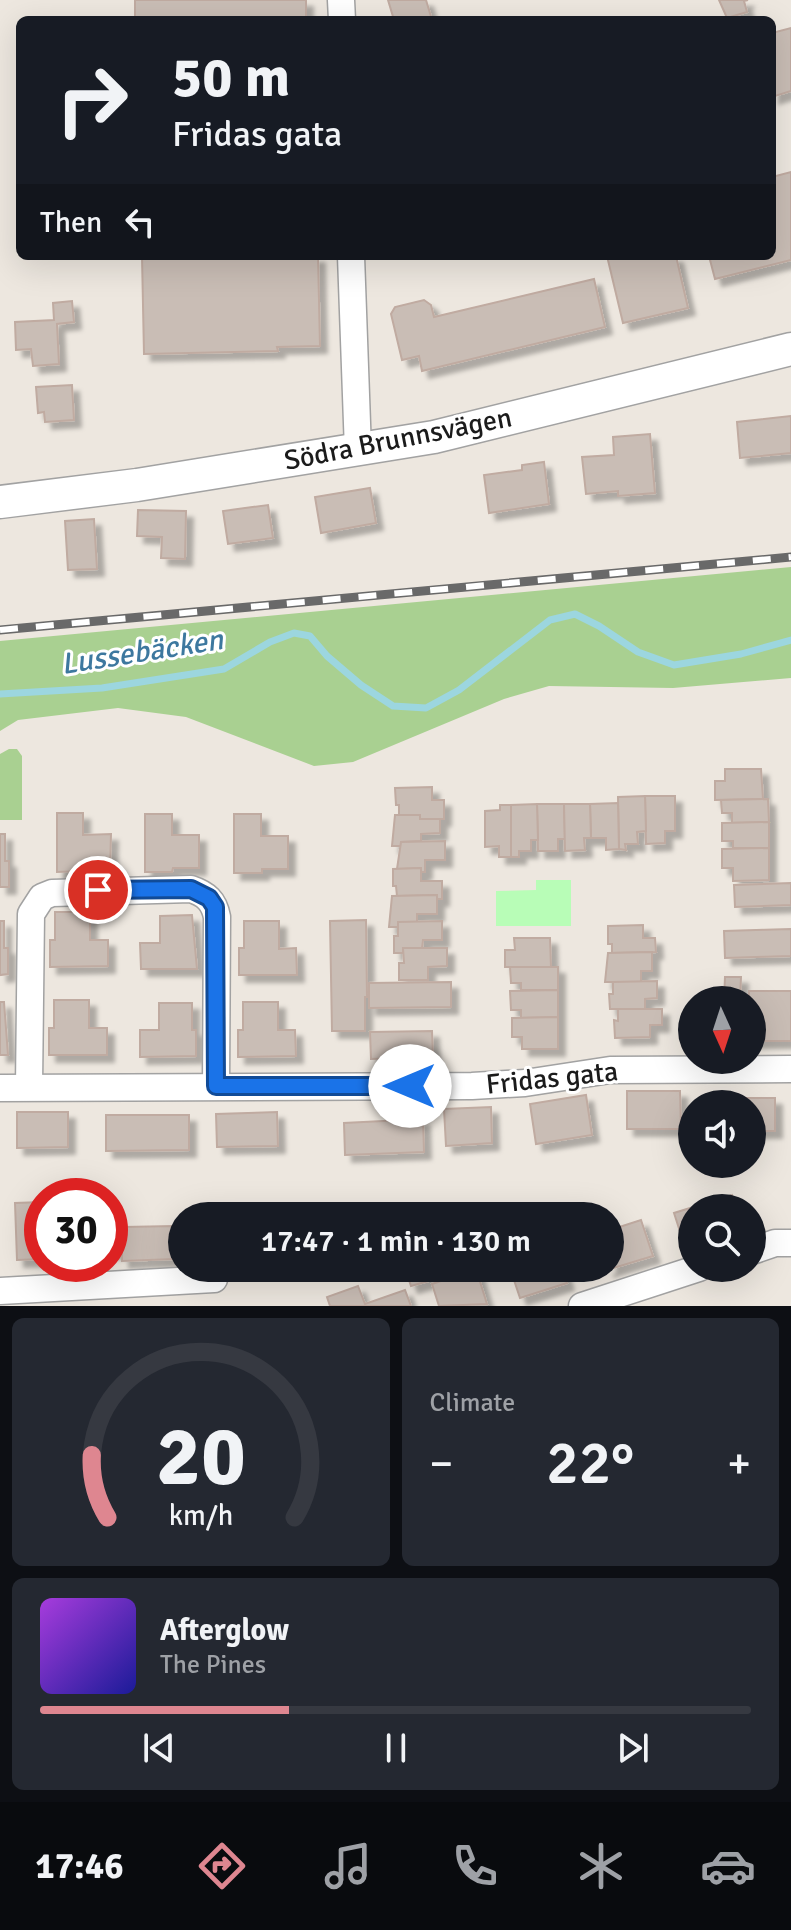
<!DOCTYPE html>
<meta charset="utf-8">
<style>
:root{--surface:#171b24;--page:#242831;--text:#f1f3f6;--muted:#9ea1a6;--line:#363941;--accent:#de8690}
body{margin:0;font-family:Signika,sans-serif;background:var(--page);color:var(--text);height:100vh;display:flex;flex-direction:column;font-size:30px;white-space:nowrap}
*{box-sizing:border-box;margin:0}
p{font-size:26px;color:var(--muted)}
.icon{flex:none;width:44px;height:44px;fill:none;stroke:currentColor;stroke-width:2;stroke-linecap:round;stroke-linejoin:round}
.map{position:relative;height:1306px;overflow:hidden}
.details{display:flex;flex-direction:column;gap:12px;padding:12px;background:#0d0f14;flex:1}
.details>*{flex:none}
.banner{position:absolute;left:16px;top:16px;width:760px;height:244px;border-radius:12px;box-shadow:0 8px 32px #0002;background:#171b24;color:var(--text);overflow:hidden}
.needle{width:52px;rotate:177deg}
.tools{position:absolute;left:678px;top:986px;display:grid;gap:16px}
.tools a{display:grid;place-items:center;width:88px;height:88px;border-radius:50%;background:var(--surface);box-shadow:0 8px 32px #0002;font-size:40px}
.speed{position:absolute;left:24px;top:1178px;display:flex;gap:16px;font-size:40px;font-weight:700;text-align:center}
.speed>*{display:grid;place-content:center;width:104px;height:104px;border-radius:50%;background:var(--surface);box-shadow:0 8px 32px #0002;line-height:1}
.speed .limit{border:12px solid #d22;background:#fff;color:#111}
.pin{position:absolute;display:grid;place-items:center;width:68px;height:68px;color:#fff;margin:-34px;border:4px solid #fff;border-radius:50%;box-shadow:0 2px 8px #0007}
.me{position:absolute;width:88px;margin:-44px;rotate:270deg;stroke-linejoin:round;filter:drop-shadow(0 0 6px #0008)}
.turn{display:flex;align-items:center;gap:28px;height:168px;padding:0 24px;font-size:36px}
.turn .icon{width:104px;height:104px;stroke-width:2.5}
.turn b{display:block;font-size:56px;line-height:68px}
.then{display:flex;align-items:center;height:76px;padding:0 24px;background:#0003;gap:16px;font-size:30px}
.big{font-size:60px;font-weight:600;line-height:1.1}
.details .tile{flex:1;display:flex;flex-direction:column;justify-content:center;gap:12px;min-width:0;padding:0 28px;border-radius:12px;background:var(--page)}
.details .dial{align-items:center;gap:0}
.dial svg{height:208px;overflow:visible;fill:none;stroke:var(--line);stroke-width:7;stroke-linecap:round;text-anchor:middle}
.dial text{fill:var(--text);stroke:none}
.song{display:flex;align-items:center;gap:24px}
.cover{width:96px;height:96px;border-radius:12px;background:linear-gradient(135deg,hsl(280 70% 55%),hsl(240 70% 35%))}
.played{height:8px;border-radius:4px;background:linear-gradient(90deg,var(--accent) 35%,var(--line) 35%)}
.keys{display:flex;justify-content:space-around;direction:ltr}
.heat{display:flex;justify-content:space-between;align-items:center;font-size:44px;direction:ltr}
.details .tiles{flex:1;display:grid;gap:12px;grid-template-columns:1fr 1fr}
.tile:last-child{grid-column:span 2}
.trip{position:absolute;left:168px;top:1202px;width:456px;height:80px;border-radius:40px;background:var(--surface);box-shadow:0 8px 32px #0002;font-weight:600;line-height:80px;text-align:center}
.tabs{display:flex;height:128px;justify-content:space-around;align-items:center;background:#090b0e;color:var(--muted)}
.tabs .icon{width:56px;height:56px}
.tabs .selected{color:var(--accent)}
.tabs b{font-size:36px;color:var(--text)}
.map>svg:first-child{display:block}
</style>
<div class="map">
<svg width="791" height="1306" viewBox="0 0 791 1306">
<defs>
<filter id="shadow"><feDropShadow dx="7" dy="7" stdDeviation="2" flood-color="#0004"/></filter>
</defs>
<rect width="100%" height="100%" fill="#ede7df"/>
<g fill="#a9d091">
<polygon points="791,567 791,678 673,688 549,686 504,699 353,762 314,766 186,717 118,708 18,720 0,731 0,641"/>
<polygon points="9,749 17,749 22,756 22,820 0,820 0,754"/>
</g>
<polygon fill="#b8fdb7" points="536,880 571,880 571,926 496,926 496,891 536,890"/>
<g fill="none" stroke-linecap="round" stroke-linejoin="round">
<polyline stroke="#9cd6df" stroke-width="7" points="0,694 102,688 224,669 270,642 294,633 310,636 327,656 361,685 393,706 426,708 459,690 550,620 575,614 599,626 638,652 674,665 741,654 791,640"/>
</g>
<g fill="#c9bdb5" stroke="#c0aba1" stroke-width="2" filter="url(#shadow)">
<rect x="135" y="0" width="171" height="20"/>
<polygon points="388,0 426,0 432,20 394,20"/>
<polygon points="719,0 748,0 744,1 747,12 727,18"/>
<polygon points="791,28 791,91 772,97 772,33"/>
<polygon points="791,172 791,260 715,279 709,256 772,256 772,177"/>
<polygon points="142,256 318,256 320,346 277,347 278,351 144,354"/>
<polygon points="607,256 676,256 688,308 623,323"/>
<polygon points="594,279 605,327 422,371 419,356 402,360 391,314 395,307 424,300 431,305 434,317"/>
<polygon points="72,301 74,322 57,324 59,364 33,366 31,349 16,350 15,322 54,320 53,303"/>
<polygon points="72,385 74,420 45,422 44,412 38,413 36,387"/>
<polygon points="791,416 791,453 740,458 737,422"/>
<polygon points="650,434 655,493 618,496 618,491 586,494 582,457 614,455 613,437"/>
<polygon points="544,462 549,504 489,513 484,475 522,470 522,465"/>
<polygon points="370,488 376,523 321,533 315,497"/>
<polygon points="268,505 273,538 228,544 223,511"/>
<polygon points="138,510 186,511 185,559 161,558 162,537 137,536"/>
<polygon points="94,519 97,569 68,570 65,521"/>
<polygon points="725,769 761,769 763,799 715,800 715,781 725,781"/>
<polygon points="432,787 432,800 444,800 444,819 420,819 420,815 399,815 399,805 396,805 395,788"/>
<polygon points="645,796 675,796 675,831 665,831 665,843 646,844"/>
<polygon points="645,796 646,831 637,832 638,844 625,844 626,850 619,849 618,797"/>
<polygon points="768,799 769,822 732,823 732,813 722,813 721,800"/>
<polygon points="618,803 619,849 606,850 606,838 591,838 590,804"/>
<polygon points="537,804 564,804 565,839 558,839 558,851 538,851"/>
<polygon points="537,804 538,840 531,840 531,851 519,851 519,857 511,857 511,805"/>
<polygon points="564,804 590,804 591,838 584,838 585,850 565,851"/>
<polygon points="500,805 511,805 511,857 499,857 499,846 485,847 485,811 500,810"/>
<polygon points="57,813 83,813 83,835 111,834 110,868 84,868 84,871 57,872"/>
<polygon points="145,814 172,814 172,835 199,835 199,868 173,868 172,872 145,872"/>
<polygon points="234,814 261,814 261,836 288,836 288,869 262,869 262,873 234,873"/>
<polygon points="395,815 420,815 420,819 440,819 440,833 421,834 421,841 401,842 401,846 392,846"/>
<polygon points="769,822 769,848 733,848 733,841 722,841 722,823"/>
<polygon points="0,834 5,834 5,861 9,861 9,887 0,887"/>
<polygon points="445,841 445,860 425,860 425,872 421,872 421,868 397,869 401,842"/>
<polygon points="769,848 769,880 733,881 733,868 722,868 722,849"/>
<polygon points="421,868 421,881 442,881 442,899 437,899 437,895 397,896 396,886 393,886 393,869"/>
<polygon points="791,883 791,905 735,907 734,885"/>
<polygon points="437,895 437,914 417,914 417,922 398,922 398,927 389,927 392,896"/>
<polygon points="55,912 90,912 90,940 108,940 108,966 50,967 50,940 55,940"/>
<polygon points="192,915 197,969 141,969 140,943 160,943 160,916"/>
<polygon points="366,920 367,997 365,997 365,1031 332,1031 330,921"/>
<polygon points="0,921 4,921 4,948 8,948 8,974 0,975"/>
<polygon points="244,921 279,921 279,949 296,948 297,975 239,975 239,948 244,948"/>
<polygon points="442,921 442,940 423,940 422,948 403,948 403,953 394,953 394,936 398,936 398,922"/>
<polygon points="643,925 643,938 655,938 656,952 612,953 612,944 608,944 608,926"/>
<polygon points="791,929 791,956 725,958 724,931"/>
<polygon points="514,938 550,938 551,967 505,967 505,950 515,950"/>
<polygon points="403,948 447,948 447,966 428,967 428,980 399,980 399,963 404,963"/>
<polygon points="652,952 652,971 641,971 641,982 605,982 608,953"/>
<polygon points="510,967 558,967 558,990 521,990 521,983 511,983"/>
<polygon points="725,977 741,977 740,1000 724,1000"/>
<polygon points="657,981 657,998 645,999 645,1009 610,1009 609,994 613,994 613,982"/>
<polygon points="451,982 451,1007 369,1008 369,983"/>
<polygon points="558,990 558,1017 521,1018 521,1010 511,1010 510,991"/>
<polygon points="749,991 791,991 791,1041 752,1041 752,1000 749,1000"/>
<polygon points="54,1000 89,1000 89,1028 107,1028 107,1055 49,1055 49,1028 54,1028"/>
<polygon points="0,1002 4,1002 8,1055 0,1055"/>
<polygon points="243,1002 278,1002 278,1030 295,1030 296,1056 238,1057 238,1030 243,1030"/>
<polygon points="159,1003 192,1003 192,1030 196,1030 196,1056 140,1057 140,1030 159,1030"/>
<polygon points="618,1009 662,1009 662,1025 650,1025 650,1037 615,1038 614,1020 618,1021"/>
<polygon points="558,1017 558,1049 522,1049 522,1037 512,1037 512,1018"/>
<polygon points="432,1031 433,1057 371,1059 370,1032"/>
<polygon points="627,1091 680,1091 681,1129 627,1129"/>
<polygon points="586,1095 592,1135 536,1144 530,1104"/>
<polygon points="722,1098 775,1098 775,1131 752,1131 752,1104 722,1104"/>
<polygon points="491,1107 492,1143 446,1146 444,1109"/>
<polygon points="17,1112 68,1112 68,1147 17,1148"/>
<polygon points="277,1112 278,1146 217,1147 216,1114"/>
<polygon points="106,1115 189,1115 189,1150 106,1151"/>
<polygon points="423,1119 424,1152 345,1155 344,1123"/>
<polygon points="732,1195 736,1208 692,1208 692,1245 685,1247 674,1213"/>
<polygon points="42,1202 42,1259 17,1260 15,1203"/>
<polygon points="641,1220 653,1256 607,1270 607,1268 610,1268 610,1230"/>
<polygon points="123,1224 123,1227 174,1226 175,1259 122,1261 122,1252 110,1252 110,1225"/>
<polygon points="405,1268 428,1268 432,1280 411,1286"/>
<polygon points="510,1268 562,1268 567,1283 520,1298"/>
<polygon points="476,1269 487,1304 439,1306 432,1284"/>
<polygon points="358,1286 365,1304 405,1290 411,1306 330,1306 327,1297"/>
</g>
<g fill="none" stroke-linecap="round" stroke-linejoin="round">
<g stroke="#a2a2a2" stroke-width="29">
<g id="minor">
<polyline points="341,0 342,20"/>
<polyline points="351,256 358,451"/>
<path d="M29 1086 31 914 42 897 52 893 191 889C206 894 214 901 217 917L216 1086"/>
<polyline points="0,1088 472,1086 525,1083 610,1070 791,1069"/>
<polyline points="752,1251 775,1243 791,1243"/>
<polyline points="0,1291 214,1279"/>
<polyline points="582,1306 699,1268"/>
</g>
</g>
<g stroke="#a2a2a2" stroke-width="35">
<polyline id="tertiary" points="0,502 137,485 434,437 791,349"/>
</g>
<use href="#minor" stroke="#fff" stroke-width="26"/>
<use href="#tertiary" stroke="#fff" stroke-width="32"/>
<g stroke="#696969" stroke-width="9">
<polyline id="rail" points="0,630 791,557"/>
</g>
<use href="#rail" stroke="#fff" stroke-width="6" stroke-dasharray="18" stroke-linecap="butt"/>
</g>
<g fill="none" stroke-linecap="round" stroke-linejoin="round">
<g stroke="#114b97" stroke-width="20">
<polyline id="route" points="98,890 191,889 209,898 215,907 216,1086 410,1086"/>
</g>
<use href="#route" stroke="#1a73e8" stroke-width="14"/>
</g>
<g text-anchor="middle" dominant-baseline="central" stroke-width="6" stroke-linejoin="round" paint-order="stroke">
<g font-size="28" fill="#1b1b1b" stroke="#fff">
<text transform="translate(398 439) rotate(-11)">Södra Brunnsvägen</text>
<text transform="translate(552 1078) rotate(-6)">Fridas gata</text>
</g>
<g font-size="30" font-style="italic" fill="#3d789f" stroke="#fff">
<text transform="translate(142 652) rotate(-9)">Lussebäcken</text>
</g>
</g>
</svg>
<div class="tools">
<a><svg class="needle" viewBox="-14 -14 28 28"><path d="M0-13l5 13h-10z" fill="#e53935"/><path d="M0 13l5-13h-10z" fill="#9ea1a6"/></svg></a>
<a><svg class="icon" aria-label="sound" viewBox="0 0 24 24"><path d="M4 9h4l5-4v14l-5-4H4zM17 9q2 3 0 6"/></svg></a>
<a><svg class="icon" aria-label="search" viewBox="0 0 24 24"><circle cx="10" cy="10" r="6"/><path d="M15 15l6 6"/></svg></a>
</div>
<div class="speed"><div class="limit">30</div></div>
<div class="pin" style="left:98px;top:890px;background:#d93025"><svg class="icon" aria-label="arrive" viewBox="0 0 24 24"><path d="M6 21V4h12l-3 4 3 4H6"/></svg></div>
<svg class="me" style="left:410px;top:1086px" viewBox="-20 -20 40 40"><circle r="19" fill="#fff"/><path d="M0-13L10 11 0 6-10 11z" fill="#1a73e8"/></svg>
<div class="trip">17:47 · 1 min · 130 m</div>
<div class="banner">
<div class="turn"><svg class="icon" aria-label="right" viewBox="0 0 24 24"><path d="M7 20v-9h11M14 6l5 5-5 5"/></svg><div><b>50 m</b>Fridas gata</div></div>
<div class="then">Then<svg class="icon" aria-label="left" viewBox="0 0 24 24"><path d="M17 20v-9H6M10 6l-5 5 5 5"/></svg></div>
</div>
</div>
<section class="details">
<div class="tiles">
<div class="tile dial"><svg viewBox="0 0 100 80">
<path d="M14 69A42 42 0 1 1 86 69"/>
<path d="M14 69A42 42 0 0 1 8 45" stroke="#de8690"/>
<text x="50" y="56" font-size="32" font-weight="700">20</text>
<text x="50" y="72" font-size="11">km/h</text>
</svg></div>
<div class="tile"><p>Climate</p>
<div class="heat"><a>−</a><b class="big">22°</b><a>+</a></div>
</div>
<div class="tile">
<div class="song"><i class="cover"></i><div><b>Afterglow</b><p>The Pines</p></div></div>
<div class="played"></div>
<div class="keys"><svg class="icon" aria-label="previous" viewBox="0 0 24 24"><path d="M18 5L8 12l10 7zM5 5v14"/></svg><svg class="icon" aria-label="pause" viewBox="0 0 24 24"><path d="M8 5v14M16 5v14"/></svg><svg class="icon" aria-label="next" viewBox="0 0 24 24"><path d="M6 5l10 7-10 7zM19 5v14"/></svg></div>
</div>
</div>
</section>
<nav class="tabs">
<b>17:46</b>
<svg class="icon selected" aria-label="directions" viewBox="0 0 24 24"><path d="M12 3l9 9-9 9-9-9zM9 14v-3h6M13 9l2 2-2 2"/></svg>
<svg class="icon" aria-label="music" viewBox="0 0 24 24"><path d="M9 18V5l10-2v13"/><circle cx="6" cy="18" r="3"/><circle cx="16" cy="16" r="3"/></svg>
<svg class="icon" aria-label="phone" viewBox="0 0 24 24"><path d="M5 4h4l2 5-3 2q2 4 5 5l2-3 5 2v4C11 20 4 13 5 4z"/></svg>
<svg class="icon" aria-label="climate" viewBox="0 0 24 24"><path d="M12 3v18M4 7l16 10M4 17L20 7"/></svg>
<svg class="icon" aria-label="car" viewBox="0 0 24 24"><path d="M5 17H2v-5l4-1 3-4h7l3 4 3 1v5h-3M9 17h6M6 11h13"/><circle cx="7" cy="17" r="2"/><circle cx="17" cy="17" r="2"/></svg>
</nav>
